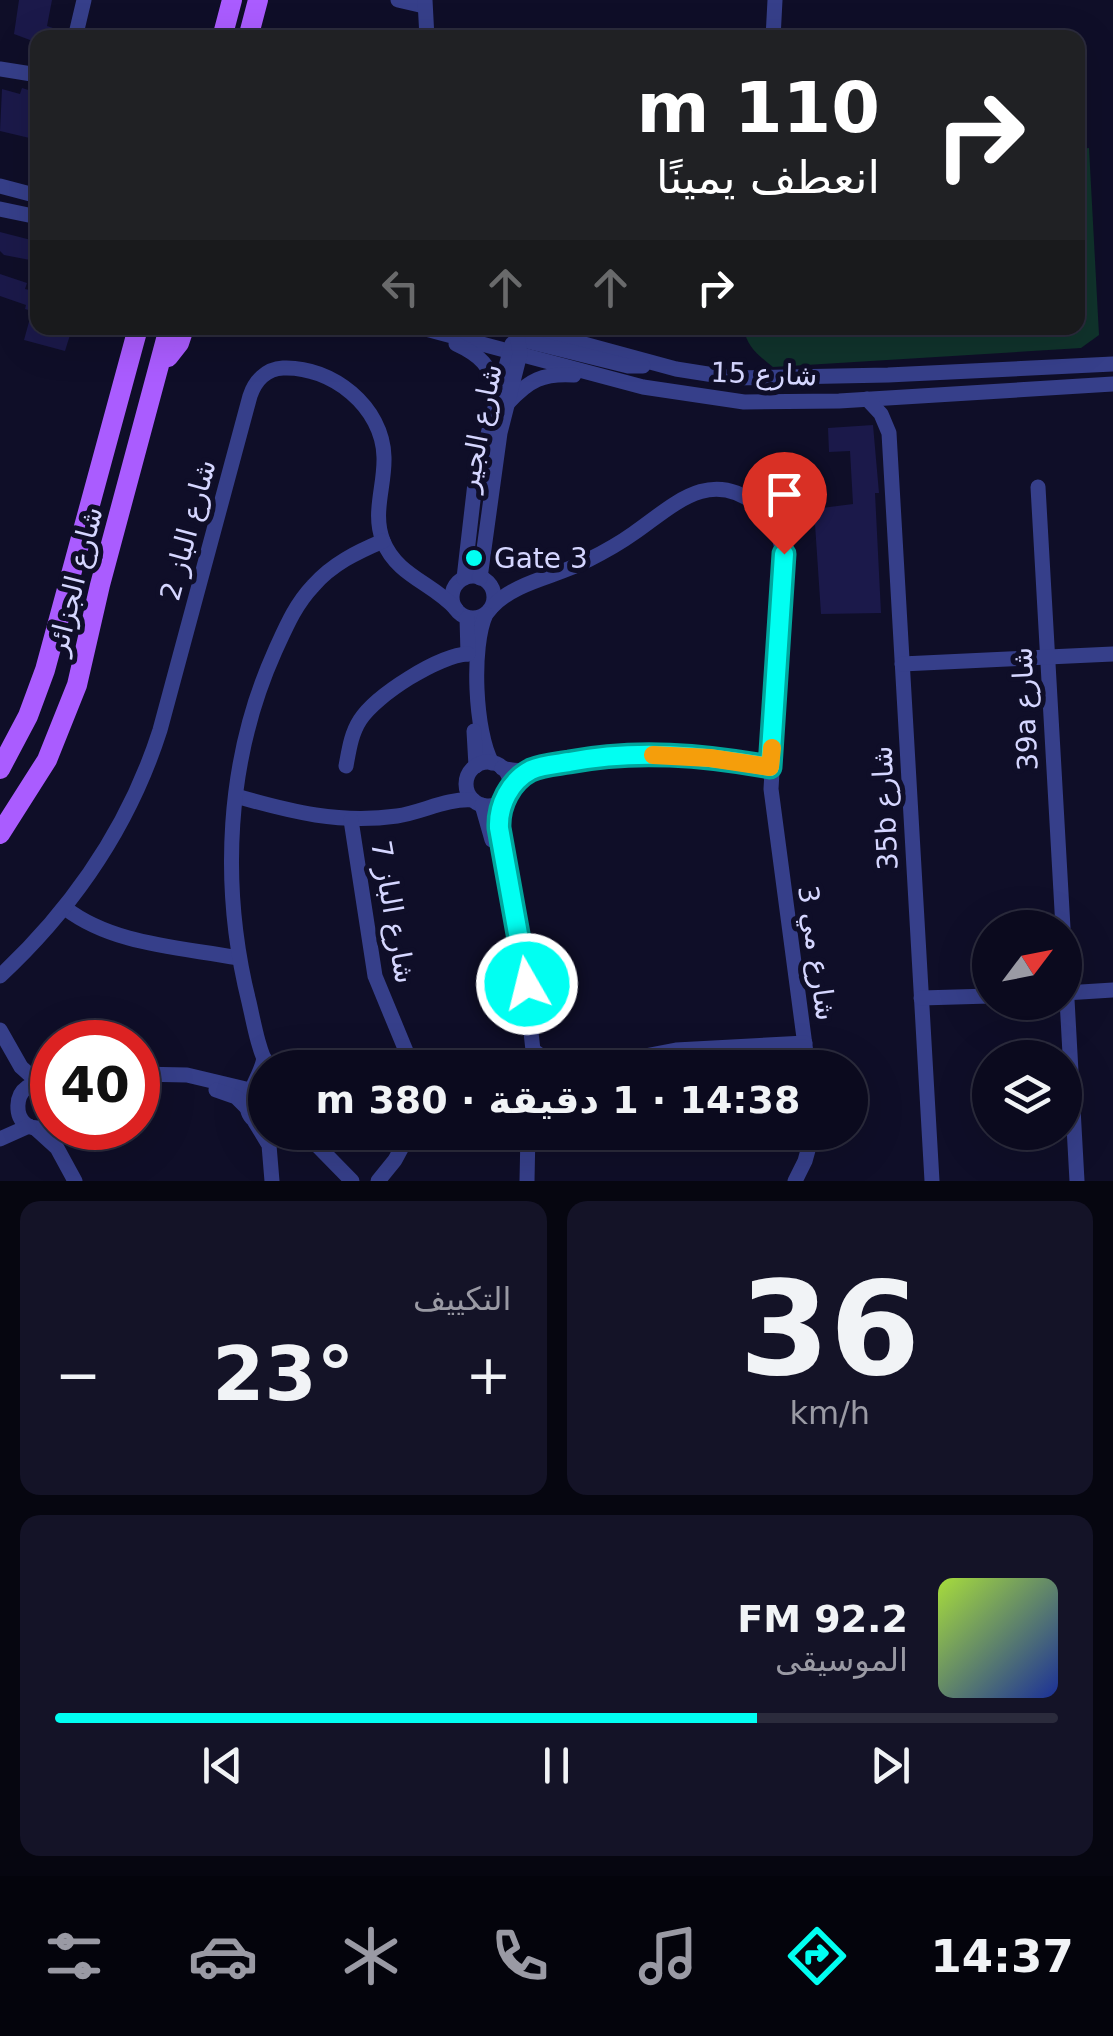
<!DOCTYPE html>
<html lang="ar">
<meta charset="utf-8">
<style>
:root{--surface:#0b0a1e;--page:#141327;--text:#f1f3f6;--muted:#9a9aa4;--line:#2b2b3c;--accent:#01fff2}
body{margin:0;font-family:"DejaVu Sans","Noto Naskh Arabic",sans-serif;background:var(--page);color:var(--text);direction:rtl;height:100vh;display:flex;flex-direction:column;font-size:38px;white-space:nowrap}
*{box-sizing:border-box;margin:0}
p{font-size:32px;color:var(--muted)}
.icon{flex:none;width:55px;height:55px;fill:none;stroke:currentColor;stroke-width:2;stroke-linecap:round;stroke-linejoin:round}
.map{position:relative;height:1181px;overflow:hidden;direction:ltr}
.details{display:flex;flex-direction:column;gap:20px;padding:20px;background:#060610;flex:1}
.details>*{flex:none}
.top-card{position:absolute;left:30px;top:30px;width:1055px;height:305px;border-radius:20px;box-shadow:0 10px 40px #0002,0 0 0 2px var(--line);direction:rtl;background:#202124;color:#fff;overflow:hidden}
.needle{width:65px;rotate:58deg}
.buttons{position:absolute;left:972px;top:910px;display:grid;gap:20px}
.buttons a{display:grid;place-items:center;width:110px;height:110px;border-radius:50%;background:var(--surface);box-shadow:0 10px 40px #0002,0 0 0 2px var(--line);font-size:50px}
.speed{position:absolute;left:30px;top:1020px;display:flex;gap:20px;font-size:50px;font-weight:700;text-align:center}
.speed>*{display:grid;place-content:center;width:130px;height:130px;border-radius:50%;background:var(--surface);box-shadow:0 10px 40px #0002,0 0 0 2px var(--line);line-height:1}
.speed .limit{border:15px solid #d22;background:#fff;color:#111}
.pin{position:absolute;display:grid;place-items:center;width:85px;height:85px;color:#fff;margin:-102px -42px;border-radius:50% 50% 50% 0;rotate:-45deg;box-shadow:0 0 10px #0007}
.pin .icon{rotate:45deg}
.me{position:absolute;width:110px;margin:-55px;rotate:352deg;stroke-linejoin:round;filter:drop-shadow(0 0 8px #0008)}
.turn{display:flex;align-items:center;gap:35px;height:210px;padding:0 40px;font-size:45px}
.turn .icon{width:130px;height:130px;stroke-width:2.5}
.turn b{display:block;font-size:70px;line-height:85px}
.lanes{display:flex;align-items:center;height:95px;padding:0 40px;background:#0003;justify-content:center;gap:50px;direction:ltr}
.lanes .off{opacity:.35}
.big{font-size:75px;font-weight:700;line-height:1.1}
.details .tile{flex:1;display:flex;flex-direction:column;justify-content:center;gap:15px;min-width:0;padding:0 35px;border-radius:20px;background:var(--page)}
.details .dial{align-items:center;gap:0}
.dial b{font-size:130px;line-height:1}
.song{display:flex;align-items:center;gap:30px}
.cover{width:120px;height:120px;border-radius:15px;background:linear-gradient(135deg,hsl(80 70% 55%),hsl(230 70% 35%))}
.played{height:10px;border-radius:5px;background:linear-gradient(90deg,var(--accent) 70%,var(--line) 70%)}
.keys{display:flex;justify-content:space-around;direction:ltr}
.heat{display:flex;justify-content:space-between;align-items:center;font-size:55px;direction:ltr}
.details .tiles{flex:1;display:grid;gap:20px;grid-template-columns:1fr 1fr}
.tile:last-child{grid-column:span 2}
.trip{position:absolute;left:248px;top:1050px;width:620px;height:100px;border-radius:50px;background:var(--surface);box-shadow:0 10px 40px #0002,0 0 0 2px var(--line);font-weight:700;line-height:100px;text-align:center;direction:rtl}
.tab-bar{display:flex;height:160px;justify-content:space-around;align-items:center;background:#04040c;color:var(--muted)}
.tab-bar .icon{width:70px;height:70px}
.tab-bar .on{color:var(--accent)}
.tab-bar b{font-size:45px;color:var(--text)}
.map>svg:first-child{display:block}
</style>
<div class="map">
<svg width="1113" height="1181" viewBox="0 0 1113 1181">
<rect width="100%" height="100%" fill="#0f0e28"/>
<path fill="#10332c" d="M1089 148 1099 335 1081 348 773 367C759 356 746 346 744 328H1078V149Z"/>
<g fill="#1b194a">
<polygon points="19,0 52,0 47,26 53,28 50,38 38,38 38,43 14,34"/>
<polygon points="22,88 38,93 38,140 0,131 2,89 20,94"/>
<polygon points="0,232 35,241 30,260 4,255 0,251"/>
<polygon points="0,274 27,283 25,289 38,292 38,328 70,335 65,351 24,340 32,311 25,309 26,305 0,296"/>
<polygon points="873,425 879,493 875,493 881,613 821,614 814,509 853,504 850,451 829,452 828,428"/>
</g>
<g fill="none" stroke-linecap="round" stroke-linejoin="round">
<g stroke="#363f8a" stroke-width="15">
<polyline points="398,0 424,6"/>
<polyline points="425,0 427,38"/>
<polyline points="75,38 84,0"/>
<polyline points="773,38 775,0"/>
<polyline points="0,69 38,75"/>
<polyline points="0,186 38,196"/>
<polyline points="0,209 38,217"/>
<polyline points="422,328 643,387 744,402 839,401 1113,384"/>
<polyline points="525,328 676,369 733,378 888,375 1113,364"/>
<path d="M456 344C480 355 491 366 497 392"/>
<polyline points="867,399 881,414 889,433 932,1181"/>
<path d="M508 403C529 380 543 373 574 375"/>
<polyline points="1038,487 1063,928"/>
<circle cx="473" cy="597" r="21"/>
<polyline points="464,578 475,483 512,344 523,340 628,366 643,366"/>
<polyline points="480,578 500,433 520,354 518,340 512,328"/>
<path d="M492 607C516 581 557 577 588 560 604 552 620 543 634 533 673 506 709 467 757 505 776 521 783 542 784 566L771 789 808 1068"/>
<path d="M486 614C471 646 475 733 492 763"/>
<polyline points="467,618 468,654"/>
<polyline points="902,664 1113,654"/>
<polyline points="474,731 476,766"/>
<circle cx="488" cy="784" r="22"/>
<path d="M346 766C349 750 351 734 360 720 376 695 439 655 468 654"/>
<path d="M502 768C534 778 583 757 617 755 668 752 720 758 770 767"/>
<path d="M236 796C291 812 340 824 397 816 423 812 447 798 473 800"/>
<polyline points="504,799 499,828 520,934 535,1068"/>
<polyline points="482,805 492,840"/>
<polyline points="351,820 375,976 413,1068"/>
<path d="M65 908C113 945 180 947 238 958"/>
<polyline points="1065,963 1077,1181"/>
<path d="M0 976C74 907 129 827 160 730L250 396C255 381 266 369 283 368 332 366 383 407 384 457 385 486 372 513 383 541 397 576 433 583 456 609"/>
<polyline points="1065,993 1113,990"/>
<polyline points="921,998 990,996"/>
<polyline points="0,1030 21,1067 40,1084"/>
<polyline points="534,1051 559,1068"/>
<path d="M264 1058C260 1083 228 1112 265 1126"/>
<path d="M268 1068C258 1048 254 1024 249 1002 220 886 226 760 275 651 286 627 295 605 313 586 332 564 357 552 383 541"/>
<polyline points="582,1068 676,1050 805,1043"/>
<polyline points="138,1074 187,1075 250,1090"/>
<path d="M52 1089C8 1065 5 1146 52 1124"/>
<polyline points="216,1090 236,1097 246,1107"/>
<polyline points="255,1122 269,1145 272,1181"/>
<polyline points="35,1128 57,1148 75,1181"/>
<polyline points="304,1132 352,1181"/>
<polyline points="0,1139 29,1126"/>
<polyline points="378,1181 395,1160 410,1132"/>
<polyline points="527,1181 528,1132"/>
<polyline points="795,1181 805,1161 813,1132"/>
</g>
<g stroke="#aa5cff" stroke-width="20">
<polyline points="222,38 232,0"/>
<polyline points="248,38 258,0"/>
<polyline points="168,357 179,343 184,328"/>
<polyline points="0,769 28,716 45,670 138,328"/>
<polyline points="0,834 47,760 77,685 100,585 169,328"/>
</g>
</g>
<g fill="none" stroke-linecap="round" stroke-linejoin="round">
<g stroke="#01a69d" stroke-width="25">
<path id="route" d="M527 984 499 828C498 805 510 781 531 770 542 765 557 764 569 762 636 749 704 755 770 767L784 554"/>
</g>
<use href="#route" stroke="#01fff2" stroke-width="18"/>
<polyline stroke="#f59e0b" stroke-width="18" points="653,755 710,758 770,767 772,748"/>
</g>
<circle fill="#01fff2" stroke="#0f0e28" stroke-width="4" cx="474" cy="558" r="10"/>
<g text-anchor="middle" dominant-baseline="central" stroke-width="10" stroke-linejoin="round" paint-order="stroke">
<g font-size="28" fill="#d5d6ff" stroke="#0f0e28">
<text transform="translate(764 374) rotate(2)">شارع 15</text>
<text transform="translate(480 428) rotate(-79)">شارع الجير</text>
<text transform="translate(188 530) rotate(-75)">شارع الباز 2</text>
<text transform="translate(75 581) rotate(-76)">شارع الجزائر</text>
<text transform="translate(1025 709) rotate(-93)">39a شارع</text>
<text transform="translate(885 808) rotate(-93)">35b شارع</text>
<text transform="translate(393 912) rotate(80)">شارع الباز 7</text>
<text transform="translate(817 953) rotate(82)">شارع مي 3</text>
</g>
<g font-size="28" fill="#d5d6ff" stroke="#0f0e28" text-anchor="start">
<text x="494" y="558">Gate 3</text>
</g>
</g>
</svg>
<div class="buttons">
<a><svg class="needle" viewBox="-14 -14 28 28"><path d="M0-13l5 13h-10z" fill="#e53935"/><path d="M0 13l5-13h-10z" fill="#9a9aa4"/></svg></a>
<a><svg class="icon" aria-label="layers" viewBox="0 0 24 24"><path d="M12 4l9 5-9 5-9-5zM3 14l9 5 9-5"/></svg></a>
</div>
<div class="speed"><div class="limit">40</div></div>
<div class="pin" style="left:784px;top:554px;background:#d93025"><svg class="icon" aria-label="arrive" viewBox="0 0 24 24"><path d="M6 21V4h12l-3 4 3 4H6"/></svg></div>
<svg class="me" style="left:527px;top:984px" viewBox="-20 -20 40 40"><circle r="17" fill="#01fff2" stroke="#fff" stroke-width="3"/><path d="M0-11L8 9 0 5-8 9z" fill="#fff"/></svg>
<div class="trip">14:38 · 1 دقيقة · 380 m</div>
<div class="top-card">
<div class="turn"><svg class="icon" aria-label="right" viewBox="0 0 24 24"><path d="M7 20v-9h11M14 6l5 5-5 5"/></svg><div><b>110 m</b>انعطف يمينًا</div></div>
<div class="lanes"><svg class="icon off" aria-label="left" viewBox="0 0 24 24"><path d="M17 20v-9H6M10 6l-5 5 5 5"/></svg><svg class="icon off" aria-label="ahead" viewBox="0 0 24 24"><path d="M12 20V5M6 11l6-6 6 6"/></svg><svg class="icon off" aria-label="ahead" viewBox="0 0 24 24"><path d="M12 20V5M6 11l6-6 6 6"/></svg><svg class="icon" aria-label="right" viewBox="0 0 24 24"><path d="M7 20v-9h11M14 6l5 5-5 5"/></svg></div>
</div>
</div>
<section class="details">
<div class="tiles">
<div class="tile dial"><b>36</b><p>km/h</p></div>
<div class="tile"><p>التكييف</p>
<div class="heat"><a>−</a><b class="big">23°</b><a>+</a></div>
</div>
<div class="tile">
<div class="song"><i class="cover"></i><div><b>92.2 FM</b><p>الموسيقى</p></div></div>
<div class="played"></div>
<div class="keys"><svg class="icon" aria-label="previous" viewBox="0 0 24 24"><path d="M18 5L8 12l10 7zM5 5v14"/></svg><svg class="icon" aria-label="pause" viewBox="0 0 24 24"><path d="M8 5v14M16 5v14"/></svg><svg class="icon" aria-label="next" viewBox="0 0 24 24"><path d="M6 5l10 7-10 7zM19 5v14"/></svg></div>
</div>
</div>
</section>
<nav class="tab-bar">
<b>14:37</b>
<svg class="icon on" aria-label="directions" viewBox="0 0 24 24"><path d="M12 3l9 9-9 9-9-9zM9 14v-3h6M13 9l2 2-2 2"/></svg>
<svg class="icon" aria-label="music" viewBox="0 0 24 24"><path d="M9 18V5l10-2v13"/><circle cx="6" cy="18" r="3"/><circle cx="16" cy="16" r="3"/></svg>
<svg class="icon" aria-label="phone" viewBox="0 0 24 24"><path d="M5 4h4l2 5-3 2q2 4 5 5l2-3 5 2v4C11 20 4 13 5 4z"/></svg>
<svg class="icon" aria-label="climate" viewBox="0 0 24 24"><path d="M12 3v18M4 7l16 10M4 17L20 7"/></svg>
<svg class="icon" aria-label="car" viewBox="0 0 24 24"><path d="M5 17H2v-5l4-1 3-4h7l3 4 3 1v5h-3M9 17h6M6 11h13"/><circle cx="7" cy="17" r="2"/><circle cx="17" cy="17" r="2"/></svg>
<svg class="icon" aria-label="filters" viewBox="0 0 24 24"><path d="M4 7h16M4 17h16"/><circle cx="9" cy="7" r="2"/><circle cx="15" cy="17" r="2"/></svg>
</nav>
